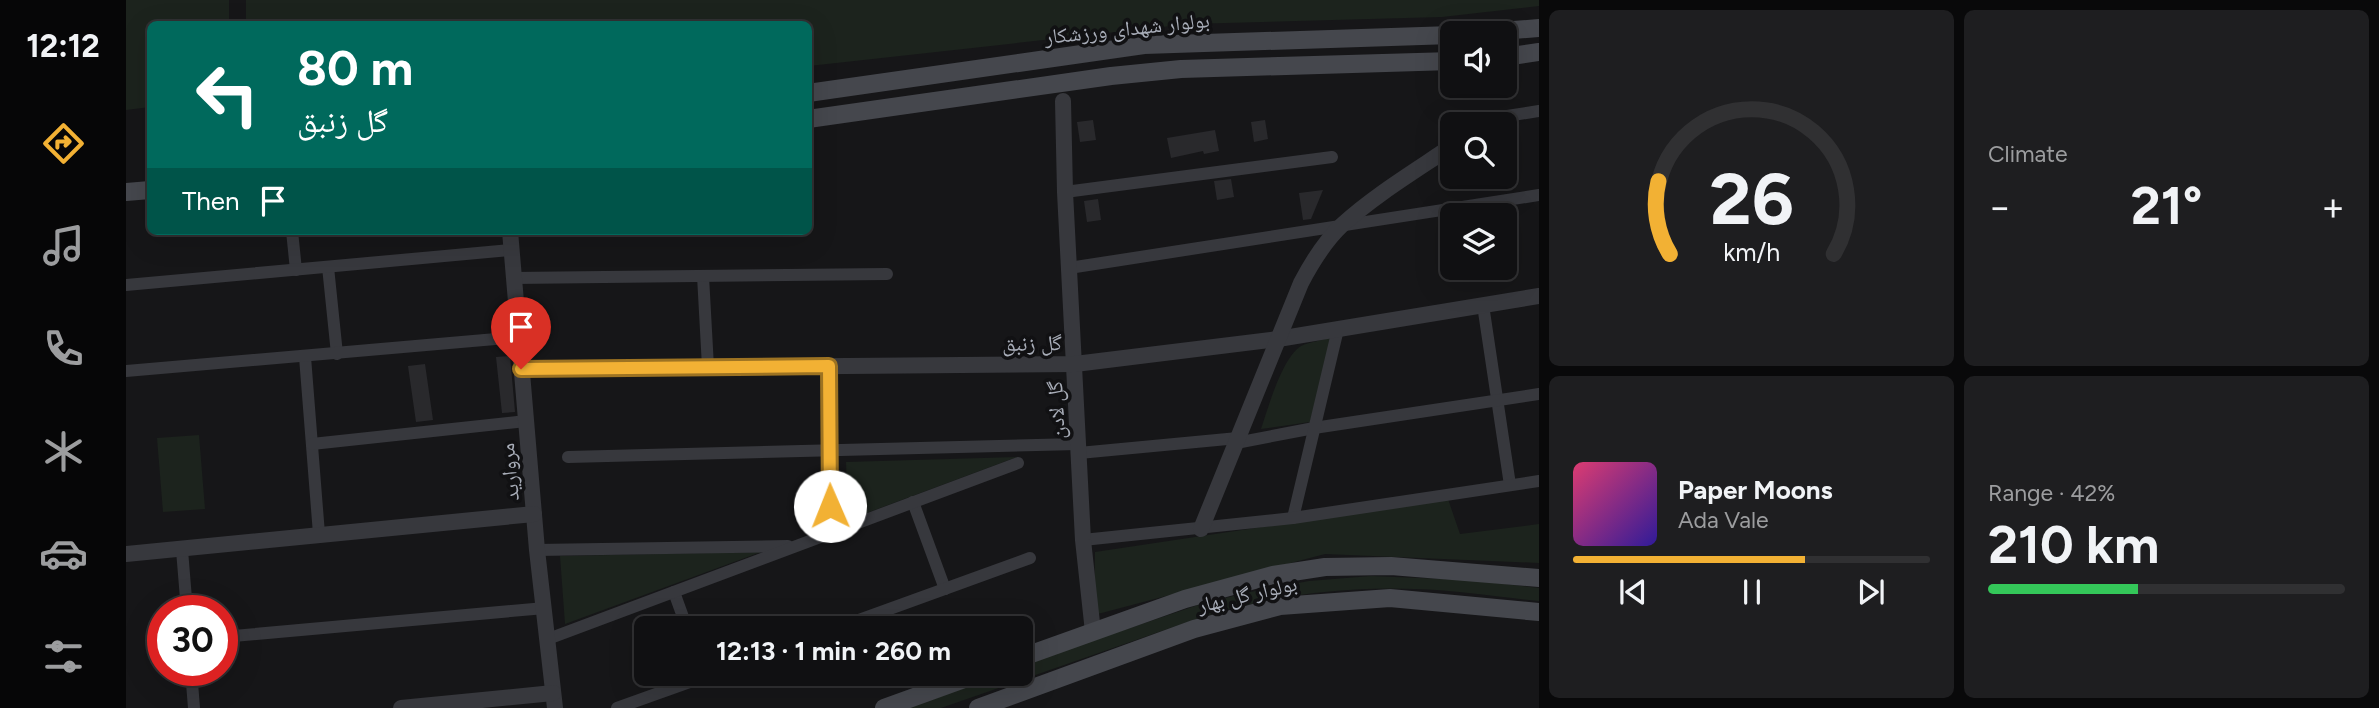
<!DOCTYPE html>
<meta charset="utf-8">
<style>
:root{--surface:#101012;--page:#1e1e20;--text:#f1f3f6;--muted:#9c9d9f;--line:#303032;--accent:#f2b134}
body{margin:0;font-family:Figtree,"Noto Naskh Arabic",sans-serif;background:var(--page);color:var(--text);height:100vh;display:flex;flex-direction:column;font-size:26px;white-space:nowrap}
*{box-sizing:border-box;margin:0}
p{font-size:23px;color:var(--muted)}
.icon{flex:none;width:38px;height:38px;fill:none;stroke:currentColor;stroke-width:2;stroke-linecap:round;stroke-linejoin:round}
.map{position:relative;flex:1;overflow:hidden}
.sheet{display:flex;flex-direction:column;gap:10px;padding:10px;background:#09090a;width:840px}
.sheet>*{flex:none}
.banner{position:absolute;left:21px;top:21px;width:665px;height:214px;border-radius:10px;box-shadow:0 7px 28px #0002,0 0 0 2px var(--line);background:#00695c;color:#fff;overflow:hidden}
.tools{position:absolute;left:1314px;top:21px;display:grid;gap:14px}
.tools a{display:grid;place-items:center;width:77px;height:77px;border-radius:10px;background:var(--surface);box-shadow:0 7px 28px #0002,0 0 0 2px var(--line);font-size:35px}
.speed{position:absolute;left:21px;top:595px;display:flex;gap:14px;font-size:35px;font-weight:700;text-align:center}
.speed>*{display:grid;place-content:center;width:91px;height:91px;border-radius:50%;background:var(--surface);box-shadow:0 7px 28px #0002,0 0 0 2px var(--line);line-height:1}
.speed .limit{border:10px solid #d22;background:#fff;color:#111}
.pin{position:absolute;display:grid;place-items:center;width:60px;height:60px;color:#fff;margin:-72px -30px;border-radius:50% 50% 50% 0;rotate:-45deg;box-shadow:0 0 7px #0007}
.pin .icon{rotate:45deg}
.me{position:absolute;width:77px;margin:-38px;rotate:359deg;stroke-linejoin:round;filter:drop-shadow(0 0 5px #0008)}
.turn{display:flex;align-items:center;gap:24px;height:147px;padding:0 35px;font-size:32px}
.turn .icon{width:91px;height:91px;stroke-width:2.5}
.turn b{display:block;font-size:49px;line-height:60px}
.then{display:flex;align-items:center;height:66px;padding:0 35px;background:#0003;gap:14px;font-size:26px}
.big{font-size:52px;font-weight:700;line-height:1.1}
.sheet .card{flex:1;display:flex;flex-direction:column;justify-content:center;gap:10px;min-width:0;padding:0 24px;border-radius:10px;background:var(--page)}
.sheet .dial{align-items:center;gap:0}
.dial svg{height:182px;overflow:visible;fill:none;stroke:var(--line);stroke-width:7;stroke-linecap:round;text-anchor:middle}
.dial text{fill:var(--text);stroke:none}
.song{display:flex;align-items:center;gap:21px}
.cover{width:84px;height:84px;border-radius:10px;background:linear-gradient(135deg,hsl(340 70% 55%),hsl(250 70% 35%))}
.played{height:7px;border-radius:4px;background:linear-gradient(90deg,var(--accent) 65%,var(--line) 65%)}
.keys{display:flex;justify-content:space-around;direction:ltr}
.heat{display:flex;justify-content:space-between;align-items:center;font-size:38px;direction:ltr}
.charge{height:10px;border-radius:5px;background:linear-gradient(90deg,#34c759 42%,var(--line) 0)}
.sheet .tiles{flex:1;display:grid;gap:10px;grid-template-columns:repeat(2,1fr)}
.trip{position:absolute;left:508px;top:616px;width:399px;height:70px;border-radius:10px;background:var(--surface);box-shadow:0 7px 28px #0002,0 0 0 2px var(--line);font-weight:700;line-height:70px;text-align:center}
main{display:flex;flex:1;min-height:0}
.dock{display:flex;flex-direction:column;width:126px;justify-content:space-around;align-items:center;background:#060607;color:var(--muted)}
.dock .icon{width:49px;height:49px}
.dock .active{color:var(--accent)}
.dock b{font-size:32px;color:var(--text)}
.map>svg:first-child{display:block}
</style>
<main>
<nav class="dock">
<b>12:12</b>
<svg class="icon active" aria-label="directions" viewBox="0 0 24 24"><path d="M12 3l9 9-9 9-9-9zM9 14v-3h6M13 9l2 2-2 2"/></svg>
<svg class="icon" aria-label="music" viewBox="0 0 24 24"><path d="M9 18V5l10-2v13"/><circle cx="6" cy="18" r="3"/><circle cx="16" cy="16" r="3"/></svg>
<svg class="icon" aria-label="phone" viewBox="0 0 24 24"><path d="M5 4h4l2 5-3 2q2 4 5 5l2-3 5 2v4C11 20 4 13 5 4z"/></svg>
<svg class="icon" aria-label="climate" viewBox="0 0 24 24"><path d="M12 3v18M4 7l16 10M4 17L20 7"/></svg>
<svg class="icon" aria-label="car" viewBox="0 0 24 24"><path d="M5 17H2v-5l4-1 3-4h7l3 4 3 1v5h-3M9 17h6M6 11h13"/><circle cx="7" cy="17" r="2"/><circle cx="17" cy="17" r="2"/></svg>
<svg class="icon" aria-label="filters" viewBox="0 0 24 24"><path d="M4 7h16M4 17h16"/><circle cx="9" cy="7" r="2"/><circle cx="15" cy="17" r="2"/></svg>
</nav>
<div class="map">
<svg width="1413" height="708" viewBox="0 0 1413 708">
<rect width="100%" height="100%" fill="#161618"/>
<g fill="#1c231d">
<polygon points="0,0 103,0 103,24 24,24 24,107 0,110"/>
<polygon points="120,0 1413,0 1413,6 1316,17 1063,24 683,66 682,24 120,24"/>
<path d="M1207 337 1184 422 1135 429C1142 408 1156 358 1175 346 1184 342 1197 340 1207 337Z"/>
<polygon points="73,435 79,509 37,512 31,438"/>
<polygon points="891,457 722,520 720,462"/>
<polygon points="1322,499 1334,534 1413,524 1413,563 1199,554 968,615 969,552"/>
<polygon points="635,552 439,624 434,556"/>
<path d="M1245 576 1343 580 1413 588V601C1372 597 1331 590 1289 589 1217 586 1145 596 1076 617L815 708H776L870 674H894V665L1072 605 1119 593 1183 581Z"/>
</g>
<g fill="#29292c">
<polygon points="967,120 970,140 954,142 951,122"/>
<polygon points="1139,120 1142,139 1128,142 1125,122"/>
<polygon points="1089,130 1093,151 1078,154 1077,151 1045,158 1041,138"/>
<polygon points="1105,179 1108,197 1091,200 1088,181"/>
<polygon points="1197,190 1185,219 1177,220 1173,193"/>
<polygon points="972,199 975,220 961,222 958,201"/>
<polygon points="384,356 389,412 376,413 370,357"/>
<polygon points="299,364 307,420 290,422 282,366"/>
</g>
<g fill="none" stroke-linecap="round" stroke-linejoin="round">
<g stroke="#37383d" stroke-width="12">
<polyline points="1368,118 1413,111"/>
<polyline points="939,192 1206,157"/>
<polyline points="166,231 170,270"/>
<polyline points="202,267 211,354"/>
<polyline points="943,268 1413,195"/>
<polyline points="577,276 582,367"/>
<polyline points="387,278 761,274"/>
<polyline points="0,285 385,250"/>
<polyline points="1357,305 1384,485"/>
<polyline points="179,357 193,534"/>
<polyline points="703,366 704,533"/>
<polyline points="0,371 392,337"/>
<polyline points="1110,443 1188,428 1413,394"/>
<polyline points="186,444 400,421"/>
<polyline points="953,453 1112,438"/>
<polyline points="442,457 952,444"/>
<polyline points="787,502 819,589"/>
<polyline points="1167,518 1212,329"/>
<polyline points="957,540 1167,518 1413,481"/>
<polyline points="56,550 61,611"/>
<polyline points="411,550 662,546"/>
<polyline points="548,592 561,628"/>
<polyline points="711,628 904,558"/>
<polyline points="96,637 419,608"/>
<polyline points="422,639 892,463"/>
<polyline points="65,670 68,708"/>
<polyline points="491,708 586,674"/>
</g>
<g stroke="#37383d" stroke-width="16">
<polyline points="937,101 939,192 957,540 967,632"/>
<polyline points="1359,124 1368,118"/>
<polyline points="384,231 411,550 429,708"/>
<polyline points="395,369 949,364 1152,339 1413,296"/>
<path d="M1075 529 1175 283C1186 262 1199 241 1216 225 1249 195 1289 171 1326 146"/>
<polyline points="0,554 408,514"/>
<polyline points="275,708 427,693"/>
</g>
<g stroke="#45474d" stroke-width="18">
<polyline points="1349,33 1413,28"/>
<polyline points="1379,57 1413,52"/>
<polyline points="682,93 1018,45 1326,35"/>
<polyline points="682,119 985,76 1055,69 1326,61"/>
<polyline points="0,192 24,190"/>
<polyline points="894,658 1059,599 1147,575 1199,567 1265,566 1413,578"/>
<polyline points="758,708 852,674"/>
<polyline points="852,708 1068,629 1154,606 1264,598 1413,612"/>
</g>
</g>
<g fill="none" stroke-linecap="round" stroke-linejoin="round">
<g stroke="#9d7322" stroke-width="18">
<polyline id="route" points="395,369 703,366 704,506"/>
</g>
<use href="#route" stroke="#f2b134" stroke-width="12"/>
</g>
<g text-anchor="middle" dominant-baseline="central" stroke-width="7" stroke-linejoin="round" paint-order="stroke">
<g font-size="21" fill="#a8adb8" stroke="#111113">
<text transform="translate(1001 28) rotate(-6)">بولوار شهدای ورزشکار</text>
<text transform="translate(906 343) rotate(-1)">گل زنبق</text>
<text transform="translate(930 410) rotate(-93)">گل لادن</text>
<text transform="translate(383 472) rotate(-95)">مروارید</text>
<text transform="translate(1121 594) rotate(-13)">بولوار گل بهار</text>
</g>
</g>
</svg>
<div class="tools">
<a><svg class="icon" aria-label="sound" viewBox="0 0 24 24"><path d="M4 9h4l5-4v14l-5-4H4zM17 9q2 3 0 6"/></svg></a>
<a><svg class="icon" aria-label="search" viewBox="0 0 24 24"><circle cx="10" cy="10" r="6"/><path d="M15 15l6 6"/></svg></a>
<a><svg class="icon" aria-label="layers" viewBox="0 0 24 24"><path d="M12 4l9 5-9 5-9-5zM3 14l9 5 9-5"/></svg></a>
</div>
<div class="speed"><div class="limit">30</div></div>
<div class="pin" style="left:395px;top:369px;background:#d93025"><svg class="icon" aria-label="arrive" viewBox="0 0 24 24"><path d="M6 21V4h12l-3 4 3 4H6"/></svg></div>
<svg class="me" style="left:704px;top:506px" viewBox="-20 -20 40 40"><circle r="19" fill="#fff"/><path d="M0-13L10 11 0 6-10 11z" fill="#f2b134"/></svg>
<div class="trip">12:13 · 1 min · 260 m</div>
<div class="banner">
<div class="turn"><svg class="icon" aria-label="left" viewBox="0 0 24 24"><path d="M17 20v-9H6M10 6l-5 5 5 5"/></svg><div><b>80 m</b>گل زنبق</div></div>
<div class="then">Then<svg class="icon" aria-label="arrive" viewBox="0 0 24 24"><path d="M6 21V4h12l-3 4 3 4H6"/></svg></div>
</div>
</div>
<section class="sheet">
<div class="tiles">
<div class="card dial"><svg viewBox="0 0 100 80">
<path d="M14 69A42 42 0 1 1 86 69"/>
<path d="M14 69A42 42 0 0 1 9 37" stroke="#f2b134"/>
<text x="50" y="56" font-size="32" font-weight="700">26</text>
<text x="50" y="72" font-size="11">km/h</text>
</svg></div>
<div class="card"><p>Climate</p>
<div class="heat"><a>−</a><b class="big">21°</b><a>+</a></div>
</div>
<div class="card">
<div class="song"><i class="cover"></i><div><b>Paper Moons</b><p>Ada Vale</p></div></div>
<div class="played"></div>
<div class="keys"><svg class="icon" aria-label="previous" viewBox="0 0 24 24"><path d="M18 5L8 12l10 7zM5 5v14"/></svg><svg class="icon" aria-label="pause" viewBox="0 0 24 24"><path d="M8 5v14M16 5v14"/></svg><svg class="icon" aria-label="next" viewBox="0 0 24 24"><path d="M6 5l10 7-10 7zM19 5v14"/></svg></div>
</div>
<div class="card"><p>Range · 42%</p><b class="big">210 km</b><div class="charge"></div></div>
</div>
</section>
</main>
